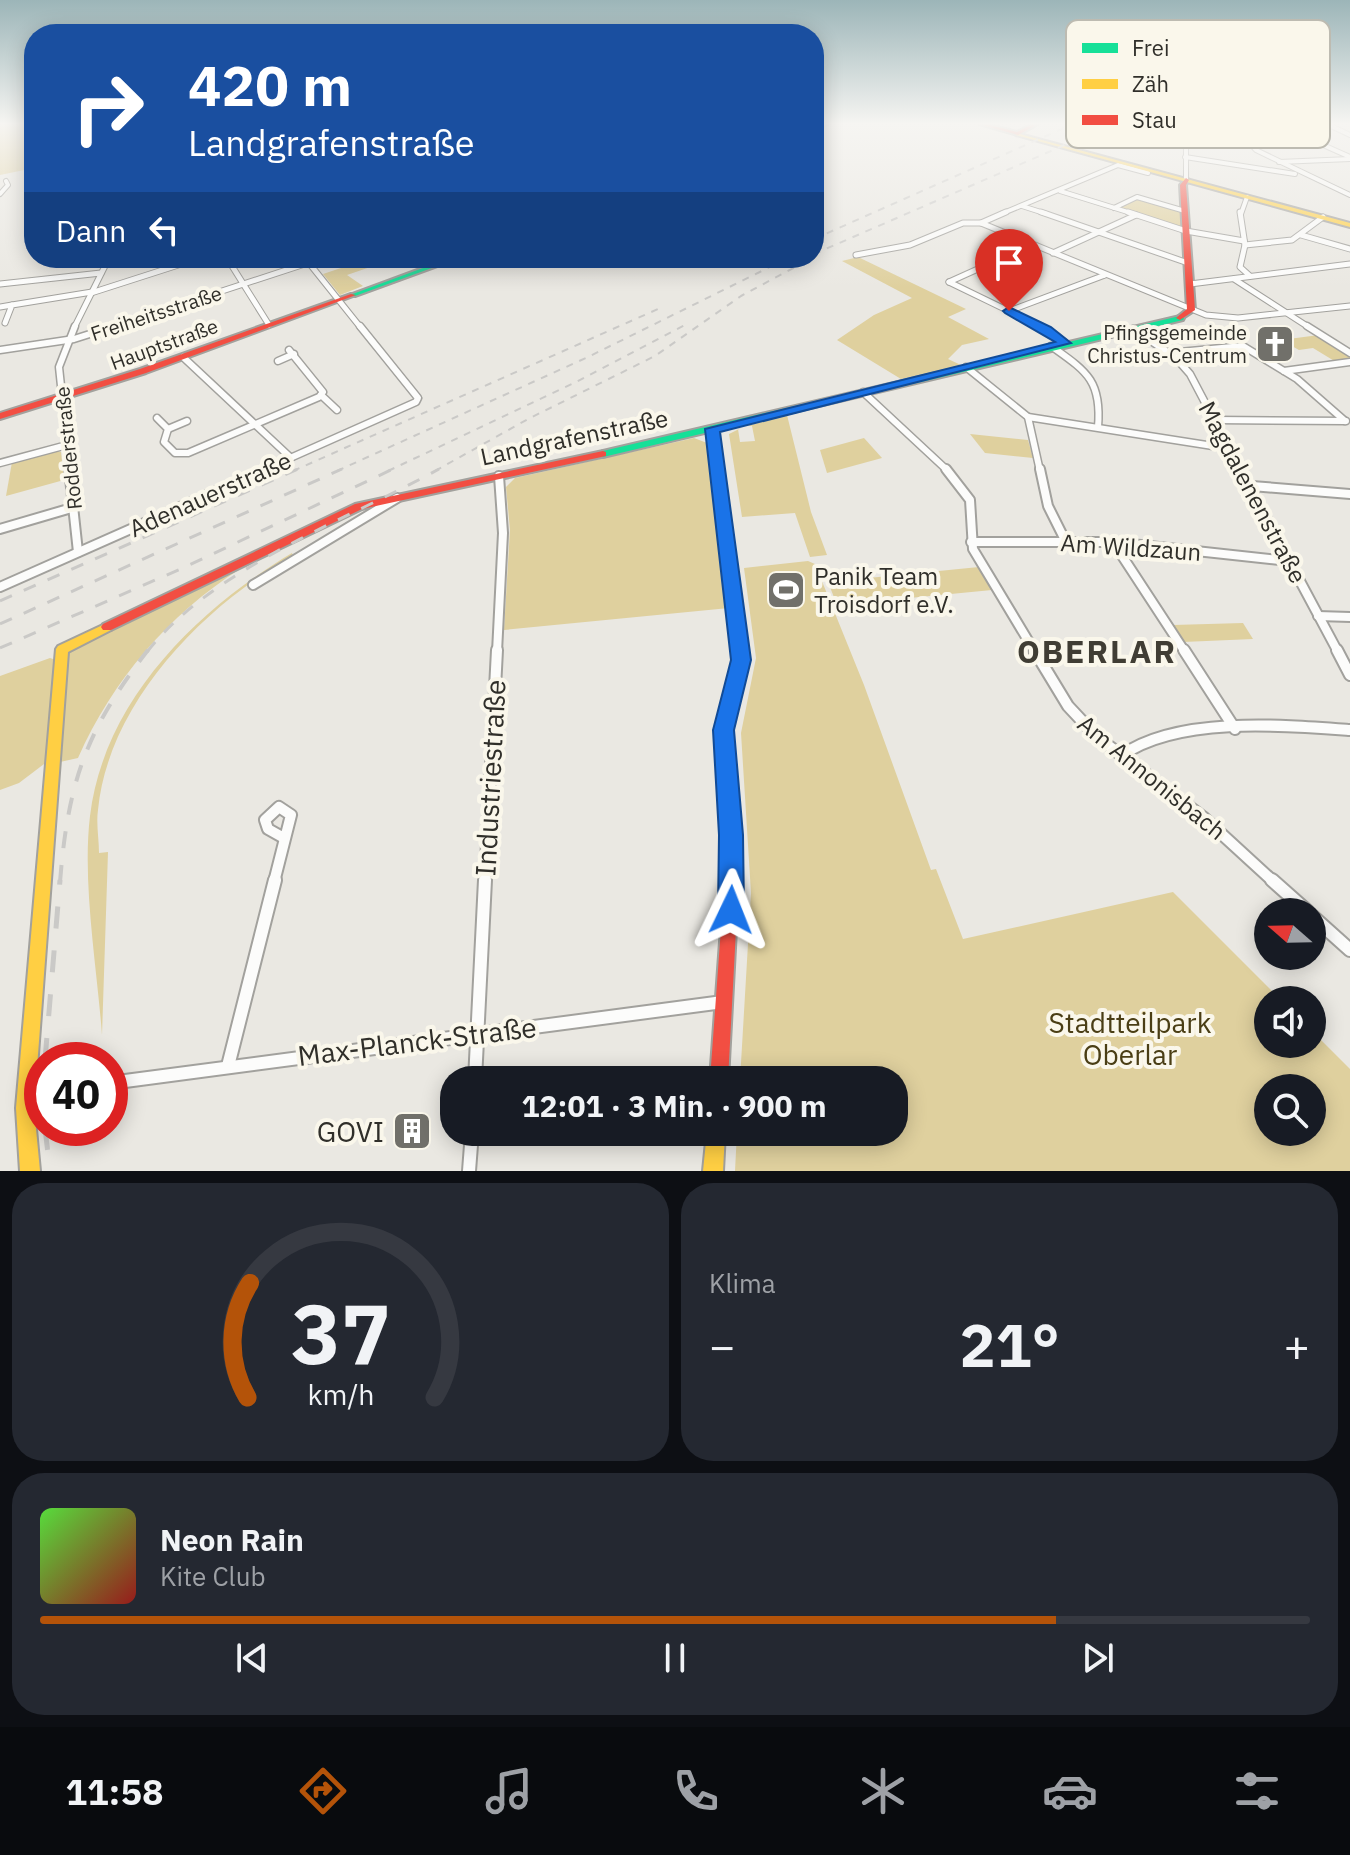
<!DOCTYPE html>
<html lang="de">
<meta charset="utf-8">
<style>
:root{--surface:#171b24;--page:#242831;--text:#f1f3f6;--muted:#9ea1a6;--line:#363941;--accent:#b45309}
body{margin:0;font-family:"IBM Plex Sans",sans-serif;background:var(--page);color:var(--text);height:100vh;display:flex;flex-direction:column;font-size:30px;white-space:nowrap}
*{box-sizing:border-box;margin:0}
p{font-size:26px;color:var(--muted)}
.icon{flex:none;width:44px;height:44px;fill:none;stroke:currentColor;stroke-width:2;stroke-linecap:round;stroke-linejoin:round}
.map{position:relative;height:1171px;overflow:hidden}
.panel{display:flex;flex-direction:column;gap:12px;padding:12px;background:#0d0f14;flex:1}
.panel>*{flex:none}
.banner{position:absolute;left:24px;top:24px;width:800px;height:244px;border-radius:32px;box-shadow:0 4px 20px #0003;background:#1a4fa0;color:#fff;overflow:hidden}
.needle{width:52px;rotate:290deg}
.fabs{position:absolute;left:1254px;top:898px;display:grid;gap:16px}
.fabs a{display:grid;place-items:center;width:72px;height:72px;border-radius:50%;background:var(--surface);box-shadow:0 4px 20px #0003;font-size:40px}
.speed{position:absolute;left:24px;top:1042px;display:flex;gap:16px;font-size:40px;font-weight:700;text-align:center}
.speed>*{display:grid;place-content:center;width:104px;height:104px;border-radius:50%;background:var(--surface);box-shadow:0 4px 20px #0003;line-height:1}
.speed .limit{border:12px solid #d22;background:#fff;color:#111}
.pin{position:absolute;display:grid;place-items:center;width:68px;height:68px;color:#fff;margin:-82px -34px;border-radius:50% 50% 50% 0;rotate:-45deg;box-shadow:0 0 8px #0007}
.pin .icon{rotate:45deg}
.me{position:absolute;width:88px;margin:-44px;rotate:2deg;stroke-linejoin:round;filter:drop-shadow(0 0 6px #0008)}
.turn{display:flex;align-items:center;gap:28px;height:168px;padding:0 32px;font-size:36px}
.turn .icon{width:104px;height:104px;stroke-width:2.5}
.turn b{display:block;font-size:56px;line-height:68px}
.then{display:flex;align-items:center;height:76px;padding:0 32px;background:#0003;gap:16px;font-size:30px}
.big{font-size:60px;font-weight:700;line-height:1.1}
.panel .tile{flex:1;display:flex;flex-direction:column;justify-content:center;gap:12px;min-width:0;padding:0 28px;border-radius:32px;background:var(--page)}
.panel .dial{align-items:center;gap:0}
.dial svg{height:208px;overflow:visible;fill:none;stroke:var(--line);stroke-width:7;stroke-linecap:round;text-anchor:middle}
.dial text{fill:var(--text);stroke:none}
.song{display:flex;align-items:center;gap:24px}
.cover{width:96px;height:96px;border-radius:12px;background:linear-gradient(135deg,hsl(110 70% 55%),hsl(0 70% 35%))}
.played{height:8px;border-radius:4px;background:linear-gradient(90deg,var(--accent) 80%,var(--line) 80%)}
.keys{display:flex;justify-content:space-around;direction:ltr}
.heat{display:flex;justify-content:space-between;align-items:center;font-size:44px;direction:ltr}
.panel .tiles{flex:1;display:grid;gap:12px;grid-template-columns:1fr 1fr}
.tile:last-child{grid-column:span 2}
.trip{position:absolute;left:440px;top:1066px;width:468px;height:80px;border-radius:32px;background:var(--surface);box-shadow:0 4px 20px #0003;font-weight:700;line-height:80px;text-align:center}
.tab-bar{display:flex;height:128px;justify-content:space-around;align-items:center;background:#090b0e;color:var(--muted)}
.tab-bar .icon{width:56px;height:56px}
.tab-bar .current{color:var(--accent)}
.tab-bar b{font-size:36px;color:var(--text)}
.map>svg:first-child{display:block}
</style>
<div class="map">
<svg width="1350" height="1171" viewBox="0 0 1350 1171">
<rect width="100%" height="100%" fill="#eae8e2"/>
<g fill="#dfd09e" fill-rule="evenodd">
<polygon points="0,124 34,124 34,168 0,175"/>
<polygon points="1139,198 1181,212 1181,227 1119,208"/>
<polygon points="858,257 966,309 948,317 989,339 962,345 948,359 963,366 901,379 837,340 874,315 912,298 842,261"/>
<polygon points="371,258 382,263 347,275 363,286 340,295 323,274"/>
<polygon points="1319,335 1350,356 1350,360 1336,362 1313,348 1299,350 1281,340"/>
<polygon points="787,415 811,512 827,555 810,557 795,513 742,517 729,434 743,427 738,429 740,442 755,441 752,426 747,426"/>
<polygon points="970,434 1028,440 1033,458 985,453"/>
<polygon points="694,438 707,443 729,608 504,630 510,530 506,487 515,478"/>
<polygon points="864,438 882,458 827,473 820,450"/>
<polygon points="56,451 61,452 64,480 6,496 12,462"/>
<path d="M292 553 293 556C203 606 108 704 98 810 96 823 99 839 99 853L108 852 102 1035C97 967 82 883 90 816 104 700 197 610 292 553Z"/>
<path d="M808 561 815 564 864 685 931 870 936 869 963 939 1173 892 1281 1000H1268V1044H1312V1031L1350 1069V1171H735L737 1132H894V1080H740L751 893 741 733 756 658 744 568ZM1268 1088H1312V1132H1268Z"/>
<path d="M240 565V569C168 615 113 680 78 758L60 762 65 657 73 648Z"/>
<polygon points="979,567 992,590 837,605 828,582"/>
<polygon points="1243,623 1253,639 1183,642 1173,625"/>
<polygon points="50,658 56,660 48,761 19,783 0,790 0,676"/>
</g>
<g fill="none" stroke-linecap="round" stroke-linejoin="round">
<g stroke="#a2a19d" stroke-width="6">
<g id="street-far5">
<polyline points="1232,124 1256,150 1350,195"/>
<polyline points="1276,124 1350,157"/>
<polyline points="1327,124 1350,135"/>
<polyline points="1185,157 1295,174"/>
<polyline points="1279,162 1350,159"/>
<polyline points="1186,180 1186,141 1219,124"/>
<polyline points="1060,191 1134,214"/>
<polyline points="0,194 8,185 6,181"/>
<polyline points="1022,206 1047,214"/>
<polyline points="1114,208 1137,197 1185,211"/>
<polyline points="1001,214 1118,165 1148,173"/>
<polyline points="1241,214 1247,197"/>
</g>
</g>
<g stroke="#a2a19d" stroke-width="7">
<g id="street-far4">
<polyline points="1041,212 1188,263"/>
<polyline points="1128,212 1186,231 1244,241"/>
<polyline points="1240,212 1245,245 1240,267 1250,276"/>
<polyline points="981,223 1206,315 1238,318 1350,306"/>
<polyline points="1301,235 1350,249"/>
<polyline points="1245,245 1292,240 1323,217"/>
<polyline points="1053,253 1136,215"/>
<polyline points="856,255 910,245 963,223 981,223 1006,212"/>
<polyline points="227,258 269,325"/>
<polyline points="305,258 361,328"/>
<polyline points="1234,279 1310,328"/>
<polyline points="949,282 1044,328"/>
<polyline points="949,282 1031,245"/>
<polyline points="0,284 101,273"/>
<polyline points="1190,284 1350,264"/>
<polyline points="91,293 200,258"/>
<polyline points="0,307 12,305"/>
<polyline points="1009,311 1105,275"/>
<polyline points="5,323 12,305 92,292"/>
<polyline points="74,328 109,258"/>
<polyline points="109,328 323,258"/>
</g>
</g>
<g stroke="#a2a19d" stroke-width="9">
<g id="street-far3">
<polyline points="1040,326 1065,343"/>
<polyline points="1307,326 1350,353"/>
<polyline points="1133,329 1175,357 1190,374 1241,471"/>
<path d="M1051 346C1086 371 1102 380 1098 427"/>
<polyline points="0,350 74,339 115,326"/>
<polyline points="1169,353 1243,346 1297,379 1345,421"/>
<polyline points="183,357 291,458"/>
<polyline points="278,361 294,354"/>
<polyline points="966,367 1028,417 1040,471"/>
<polyline points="1284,371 1350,362"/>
<polyline points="863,392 948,471"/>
<polyline points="321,395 337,410"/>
<polyline points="1028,417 1232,449"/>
<polyline points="157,418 168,429 164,442 175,453 188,453 319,397 323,392 289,350"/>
<polyline points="1215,420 1346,421"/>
<polyline points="168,429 187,421"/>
<polyline points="0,463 67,445"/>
<polyline points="70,471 59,367 75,326"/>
<polyline points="261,471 416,402 418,398 360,326"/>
</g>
</g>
<g stroke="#a2a19d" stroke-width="12">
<g id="street-far2">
<polyline points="69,469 78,552"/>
<polyline points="946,469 970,500 973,549 1035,652"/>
<polyline points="1040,469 1048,506 1066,542"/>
<polyline points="1240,469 1338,652"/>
<polyline points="1252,486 1350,494"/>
<polyline points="0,529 75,507"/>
<polyline points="971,542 1113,542 1289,561"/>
<polyline points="1113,542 1185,652"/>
<polyline points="253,585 397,498"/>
<polyline points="0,587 266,469"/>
<polyline points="1318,616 1350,617"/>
<polyline points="497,652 503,533 499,476"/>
</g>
</g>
<g stroke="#a2a19d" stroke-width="14">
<g id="street-far1">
<polyline points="1034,650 1068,706 1097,737 1203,817 1274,882"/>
<polyline points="1184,650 1235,729"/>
<polyline points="1337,650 1350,675"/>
<path d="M1121 756C1176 716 1284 725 1350 730"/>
<polyline points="274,882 291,815 279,807 265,820 268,829 284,838"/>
<polyline points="485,882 497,650"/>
</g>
</g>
<g stroke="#a2a19d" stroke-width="16">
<g id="street">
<polyline points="1272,880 1308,912"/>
<polyline points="1312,916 1350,950"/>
<polyline points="228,1066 275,880"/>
<polyline points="475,1080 485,880"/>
<polyline points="110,1083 723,1002"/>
<polyline points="469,1171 472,1132"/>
</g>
</g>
<g stroke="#a2a19d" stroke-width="4">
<g id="fast">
<polygon points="450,258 459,258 355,296 350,295"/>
<polygon points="1180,316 1184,318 1183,320 603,457 598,454 603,451"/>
</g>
</g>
<g stroke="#a2a19d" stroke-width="4">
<g id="slow">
<polygon points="822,124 828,124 814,130 814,127"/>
<polygon points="1016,133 1350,223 1350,227 1016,135"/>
<polygon points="107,623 111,624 113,627 111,630 68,652 34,1108 40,1171 20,1171 16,1108 56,649 58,646"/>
<polygon points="707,1132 725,1132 723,1171 703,1171"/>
</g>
</g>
<g stroke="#a2a19d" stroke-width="4">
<g id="jam">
<polygon points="979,124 987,124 1017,132 1032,124 1038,124 1018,135"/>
<polygon points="1186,178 1189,180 1186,185 1195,310 1180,320 1176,318 1187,309 1180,185"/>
<polygon points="351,294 356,295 146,373 0,419 0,413 140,369"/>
<polygon points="712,426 716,429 747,660 730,730 739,873 728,1080 710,1080 725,873 718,730 735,660 708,429"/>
<polygon points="603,451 606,452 606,456 362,509 111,630 103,630 101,627 103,624 355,504"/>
</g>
</g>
<use href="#street-far5" stroke="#fcfcfb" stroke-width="4"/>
<use href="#street-far4" stroke="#fcfcfb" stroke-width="5"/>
<use href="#street-far3" stroke="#fcfcfb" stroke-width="6"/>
<use href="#street-far2" stroke="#fcfcfb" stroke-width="8"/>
<use href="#street-far1" stroke="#fcfcfb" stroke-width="10"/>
<use href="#street" stroke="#fcfcfb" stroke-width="12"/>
<use href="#fast" fill="#16e098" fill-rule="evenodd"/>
<use href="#slow" fill="#ffcf43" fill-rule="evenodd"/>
<use href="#jam" fill="#f24e42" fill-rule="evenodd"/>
<g stroke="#cac9c7" stroke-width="2" stroke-dasharray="7 7" stroke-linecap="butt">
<polyline points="814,239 1073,124"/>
<polyline points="814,254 1113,124"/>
<polyline points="293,471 658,309"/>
<polyline points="337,471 588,357 788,258"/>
<polyline points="388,471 574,383 687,324"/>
<polyline points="435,471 528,419 655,356 741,296 812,258"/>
</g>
<g stroke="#cac9c7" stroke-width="3" stroke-dasharray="13 13" stroke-linecap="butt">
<polyline points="0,601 298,469"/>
<polyline points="0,624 342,469"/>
<polyline points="0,648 185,567 393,469"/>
<path d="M147 652C212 568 347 520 439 469"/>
</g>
<path stroke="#cac9c7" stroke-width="4" stroke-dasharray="17 17" stroke-linecap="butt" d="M60 882C68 782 86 730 148 650"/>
<g stroke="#cac9c7" stroke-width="5" stroke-dasharray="22 22" stroke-linecap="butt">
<polyline points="45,1060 60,880"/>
<polyline points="45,1128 50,1171"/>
</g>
</g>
<linearGradient id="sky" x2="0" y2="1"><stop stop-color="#9cb5b8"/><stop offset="0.43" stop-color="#f6f5f2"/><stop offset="1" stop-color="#f6f5f2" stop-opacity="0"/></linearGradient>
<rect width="1350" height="288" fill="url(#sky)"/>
<polygon fill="#1a73e8" stroke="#114b97" stroke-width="2" points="1009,307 1051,327 1071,343 720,432 751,660 734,730 743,835 744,910 740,919 731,923 722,919 718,910 719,835 713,730 731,660 705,429 1055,342 1005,313 1003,311"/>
<defs>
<g id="church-square" transform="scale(2)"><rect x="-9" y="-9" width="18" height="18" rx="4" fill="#71706a" stroke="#faf7eb"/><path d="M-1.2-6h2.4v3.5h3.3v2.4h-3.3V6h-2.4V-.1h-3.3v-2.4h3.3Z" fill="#fff"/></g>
<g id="stadium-square" transform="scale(2)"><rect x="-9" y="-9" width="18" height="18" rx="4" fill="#71706a" stroke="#faf7eb"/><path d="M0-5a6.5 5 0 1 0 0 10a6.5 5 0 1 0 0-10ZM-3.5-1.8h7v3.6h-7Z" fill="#fff"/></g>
<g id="building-square" transform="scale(2)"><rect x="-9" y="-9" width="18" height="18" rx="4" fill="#71706a" stroke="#faf7eb"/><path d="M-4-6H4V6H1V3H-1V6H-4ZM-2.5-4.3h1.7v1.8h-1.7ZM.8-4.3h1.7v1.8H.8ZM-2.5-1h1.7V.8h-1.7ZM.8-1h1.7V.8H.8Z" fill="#fff"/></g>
</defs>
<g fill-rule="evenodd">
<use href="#church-square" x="1275" y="344"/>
<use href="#stadium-square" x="786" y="590"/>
<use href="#building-square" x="412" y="1131"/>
</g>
<g text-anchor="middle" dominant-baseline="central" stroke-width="8" stroke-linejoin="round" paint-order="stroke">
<g font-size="20" fill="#302f2a" stroke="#faf7eb">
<text transform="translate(156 313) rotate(-18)">Freiheitsstraße</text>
<text transform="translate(164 344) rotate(-20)">Hauptstraße</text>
<text transform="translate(68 448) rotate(-96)">Rodderstraße</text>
</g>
<g font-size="20" fill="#302f2a" stroke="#faf7eb" text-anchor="end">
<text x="1247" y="332">Pfingsgemeinde<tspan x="1247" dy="23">Christus-Centrum</tspan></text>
</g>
<g font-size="24" fill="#302f2a" stroke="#faf7eb">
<text transform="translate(574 437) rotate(-12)">Landgrafenstraße</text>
<text transform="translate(1253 492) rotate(62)">Magdalenenstraße</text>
<text transform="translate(210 494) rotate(-24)">Adenauerstraße</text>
<text transform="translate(1131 547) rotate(4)">Am Wildzaun</text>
<text transform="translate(1152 777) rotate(39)">Am Annonisbach</text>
</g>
<g font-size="24" fill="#302f2a" stroke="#faf7eb" text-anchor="start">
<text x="814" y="576">Panik Team<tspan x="814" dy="28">Troisdorf e.V.</tspan></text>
</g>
<g font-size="28" fill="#302f2a" stroke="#faf7eb">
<text transform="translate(490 778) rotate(-87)">Industriestraße</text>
<text transform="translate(417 1041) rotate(-7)">Max-Planck-Straße</text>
</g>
<g font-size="28" fill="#4a3e15" stroke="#faf7eb">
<text x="1130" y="1022">Stadtteilpark<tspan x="1130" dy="32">Oberlar</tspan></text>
</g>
<g font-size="28" fill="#302f2a" stroke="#faf7eb" text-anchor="end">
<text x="384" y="1131">GOVI</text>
</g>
<g font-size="32" font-weight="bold" letter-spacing="2" fill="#403d34" stroke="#faf7eb">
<text x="1097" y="651">OBERLAR</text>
</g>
</g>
<rect x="1066" y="20" width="264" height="128" rx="12" fill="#faf7eb" stroke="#bdbbb1" stroke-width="2"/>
<rect x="1082" y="43" width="36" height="10" fill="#16e098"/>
<rect x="1082" y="79" width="36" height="10" fill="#ffcf43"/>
<rect x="1082" y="115" width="36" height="10" fill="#f24e42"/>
<g font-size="22" fill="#302f2a">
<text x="1132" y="56">Frei</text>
<text x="1132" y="92">Zäh</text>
<text x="1132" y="128">Stau</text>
</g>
</svg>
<div class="fabs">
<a><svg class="needle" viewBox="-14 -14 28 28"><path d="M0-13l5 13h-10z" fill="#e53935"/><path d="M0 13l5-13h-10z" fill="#9ea1a6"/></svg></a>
<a><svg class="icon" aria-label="sound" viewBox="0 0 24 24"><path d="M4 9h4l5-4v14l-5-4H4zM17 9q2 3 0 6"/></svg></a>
<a><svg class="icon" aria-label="search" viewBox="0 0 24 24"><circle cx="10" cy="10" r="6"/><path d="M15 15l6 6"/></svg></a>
</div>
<div class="speed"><div class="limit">40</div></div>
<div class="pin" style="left:1009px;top:311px;background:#d93025"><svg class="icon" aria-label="arrive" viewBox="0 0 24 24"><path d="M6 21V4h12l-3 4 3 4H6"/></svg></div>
<svg class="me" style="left:731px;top:910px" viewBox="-20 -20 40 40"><path d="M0-17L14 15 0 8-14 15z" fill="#1a73e8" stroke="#fff" stroke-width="4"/></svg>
<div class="trip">12:01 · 3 Min. · 900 m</div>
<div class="banner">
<div class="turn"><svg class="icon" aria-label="right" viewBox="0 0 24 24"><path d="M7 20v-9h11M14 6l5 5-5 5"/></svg><div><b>420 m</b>Landgrafenstraße</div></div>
<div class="then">Dann<svg class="icon" aria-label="left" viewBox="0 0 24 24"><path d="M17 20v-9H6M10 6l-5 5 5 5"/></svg></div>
</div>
</div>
<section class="panel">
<div class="tiles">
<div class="tile dial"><svg viewBox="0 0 100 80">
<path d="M14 69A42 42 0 1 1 86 69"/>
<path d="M14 69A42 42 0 0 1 15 25" stroke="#b45309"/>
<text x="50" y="56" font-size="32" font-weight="700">37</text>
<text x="50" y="72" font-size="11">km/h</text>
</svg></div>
<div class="tile"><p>Klima</p>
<div class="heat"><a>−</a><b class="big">21°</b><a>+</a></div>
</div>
<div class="tile">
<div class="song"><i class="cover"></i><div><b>Neon Rain</b><p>Kite Club</p></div></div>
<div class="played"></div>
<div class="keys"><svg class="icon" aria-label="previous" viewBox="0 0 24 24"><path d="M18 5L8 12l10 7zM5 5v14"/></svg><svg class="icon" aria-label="pause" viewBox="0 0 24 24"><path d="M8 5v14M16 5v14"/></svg><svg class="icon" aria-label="next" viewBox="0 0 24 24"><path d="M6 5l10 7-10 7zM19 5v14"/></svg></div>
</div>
</div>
</section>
<nav class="tab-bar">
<b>11:58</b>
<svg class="icon current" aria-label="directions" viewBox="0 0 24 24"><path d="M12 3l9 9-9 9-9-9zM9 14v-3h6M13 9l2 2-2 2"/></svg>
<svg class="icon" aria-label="music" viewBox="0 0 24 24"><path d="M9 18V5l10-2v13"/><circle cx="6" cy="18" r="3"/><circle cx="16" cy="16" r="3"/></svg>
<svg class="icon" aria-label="phone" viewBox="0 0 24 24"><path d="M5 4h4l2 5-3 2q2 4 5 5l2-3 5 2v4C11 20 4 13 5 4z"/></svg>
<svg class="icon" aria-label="climate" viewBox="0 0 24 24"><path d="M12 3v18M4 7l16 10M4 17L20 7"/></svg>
<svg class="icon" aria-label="car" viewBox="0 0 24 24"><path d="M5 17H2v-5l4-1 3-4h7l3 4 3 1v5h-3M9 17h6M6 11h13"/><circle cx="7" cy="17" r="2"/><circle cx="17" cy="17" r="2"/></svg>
<svg class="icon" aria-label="filters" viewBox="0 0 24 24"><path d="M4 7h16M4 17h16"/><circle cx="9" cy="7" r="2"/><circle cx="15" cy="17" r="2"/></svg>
</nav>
